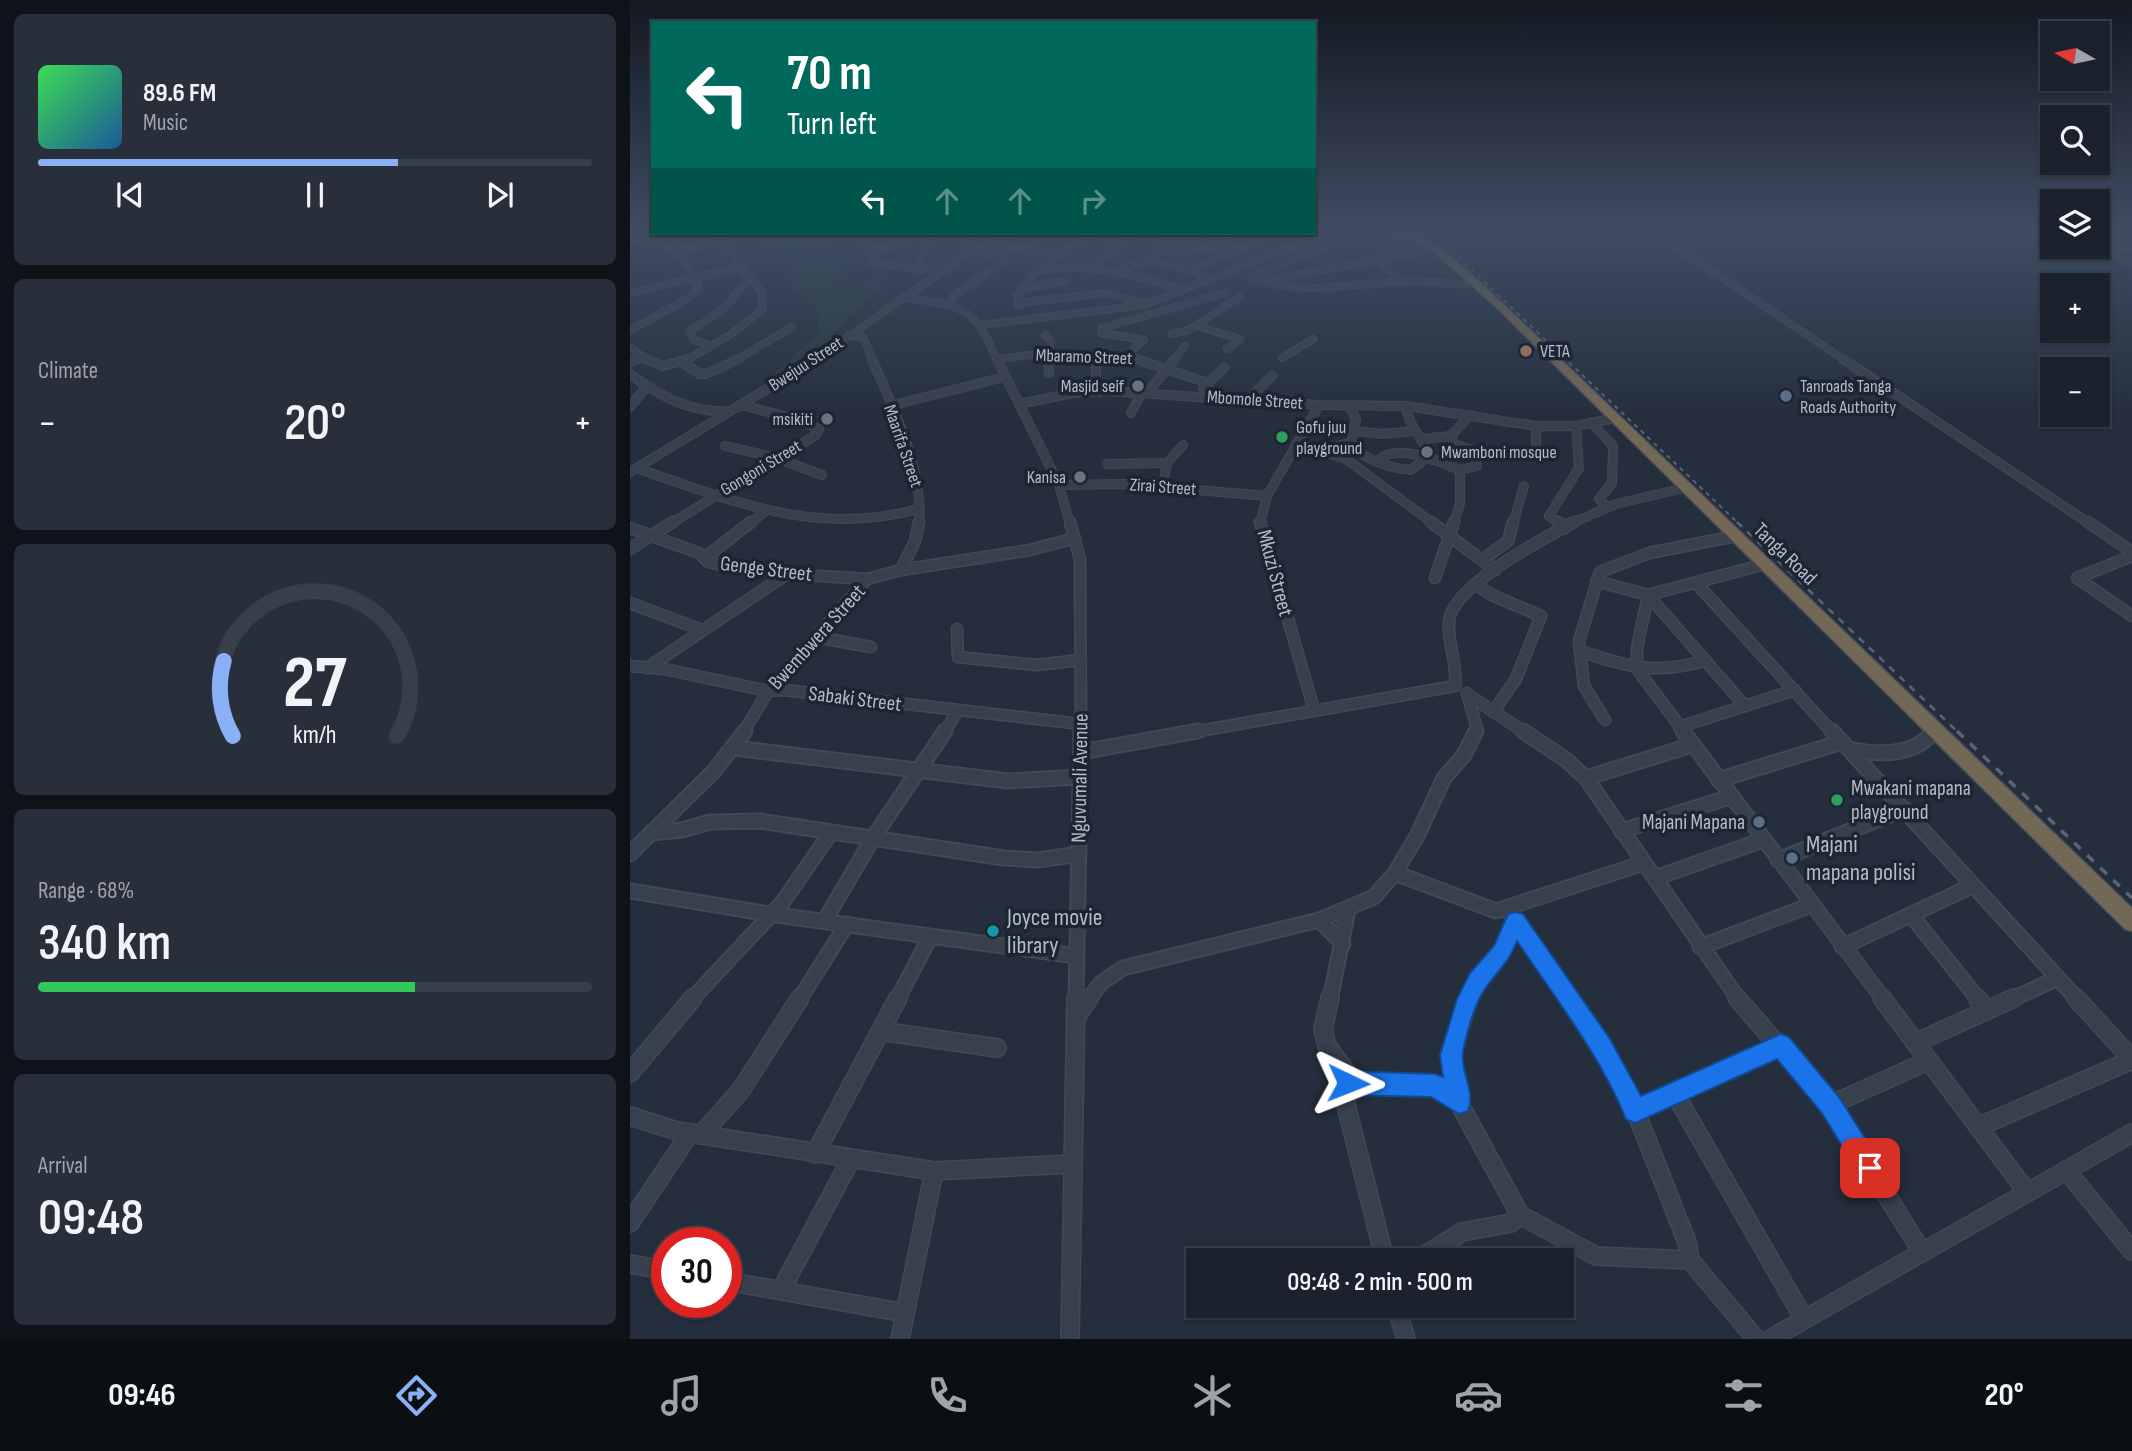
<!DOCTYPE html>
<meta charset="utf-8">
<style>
:root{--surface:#1b222e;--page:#282f3a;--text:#f1f3f6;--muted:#a0a4aa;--line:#393f4a;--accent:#8ab0f6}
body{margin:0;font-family:"Sofia Sans Condensed",sans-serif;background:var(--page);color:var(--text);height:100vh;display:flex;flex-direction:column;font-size:26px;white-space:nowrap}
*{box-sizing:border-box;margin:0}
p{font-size:23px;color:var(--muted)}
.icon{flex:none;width:38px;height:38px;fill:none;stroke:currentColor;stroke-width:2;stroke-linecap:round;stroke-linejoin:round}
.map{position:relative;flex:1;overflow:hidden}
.details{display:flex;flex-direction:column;gap:14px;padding:14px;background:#0f1319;width:630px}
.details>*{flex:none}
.hud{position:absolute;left:21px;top:21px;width:665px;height:214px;border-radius:0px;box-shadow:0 2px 5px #0004,0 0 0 2px var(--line);background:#00695c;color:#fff;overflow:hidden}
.needle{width:46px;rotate:279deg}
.buttons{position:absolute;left:1410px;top:21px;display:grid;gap:14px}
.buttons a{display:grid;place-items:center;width:70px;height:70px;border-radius:0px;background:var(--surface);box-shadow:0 2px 5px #0004,0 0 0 2px var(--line);font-size:35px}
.speed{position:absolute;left:21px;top:1227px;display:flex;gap:14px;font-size:35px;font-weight:700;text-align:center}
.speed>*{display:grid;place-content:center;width:91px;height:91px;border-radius:50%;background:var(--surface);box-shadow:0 2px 5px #0004,0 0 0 2px var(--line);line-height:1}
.speed .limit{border:10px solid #d22;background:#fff;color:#111}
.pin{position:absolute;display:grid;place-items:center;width:60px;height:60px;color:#fff;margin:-30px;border-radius:14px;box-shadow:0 4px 10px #0006}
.me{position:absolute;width:77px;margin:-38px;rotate:92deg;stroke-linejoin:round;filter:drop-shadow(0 0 5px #0008)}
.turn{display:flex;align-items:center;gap:24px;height:147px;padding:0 21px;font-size:32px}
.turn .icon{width:91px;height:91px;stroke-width:2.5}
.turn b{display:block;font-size:49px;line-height:60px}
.lanes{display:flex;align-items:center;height:66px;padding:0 21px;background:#0003;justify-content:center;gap:35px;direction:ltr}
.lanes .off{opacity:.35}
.big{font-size:52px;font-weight:600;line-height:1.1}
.details .widget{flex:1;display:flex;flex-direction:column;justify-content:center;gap:10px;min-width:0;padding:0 24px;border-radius:10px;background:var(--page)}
.details .dial{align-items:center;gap:0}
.dial svg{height:182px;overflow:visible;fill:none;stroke:var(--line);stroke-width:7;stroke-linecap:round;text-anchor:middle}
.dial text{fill:var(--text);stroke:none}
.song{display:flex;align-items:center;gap:21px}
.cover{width:84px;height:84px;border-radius:10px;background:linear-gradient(135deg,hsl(130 70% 55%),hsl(210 70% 35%))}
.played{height:7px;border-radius:4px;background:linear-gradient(90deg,var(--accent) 65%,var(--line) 65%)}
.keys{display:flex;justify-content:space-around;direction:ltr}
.heat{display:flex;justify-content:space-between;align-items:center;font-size:38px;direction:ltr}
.charge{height:10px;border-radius:5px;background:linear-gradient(90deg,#34c759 68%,var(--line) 0)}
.trip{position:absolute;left:556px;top:1248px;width:388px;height:70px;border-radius:0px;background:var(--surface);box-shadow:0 2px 5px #0004,0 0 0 2px var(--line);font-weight:600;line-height:70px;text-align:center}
.dock{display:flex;height:112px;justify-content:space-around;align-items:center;background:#0b0e12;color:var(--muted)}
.dock .icon{width:49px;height:49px}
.dock .active{color:var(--accent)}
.dock b{font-size:32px;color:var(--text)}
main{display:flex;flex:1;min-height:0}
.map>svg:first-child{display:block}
</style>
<main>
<section class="details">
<div class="widget">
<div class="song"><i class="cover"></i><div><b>89.6 FM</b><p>Music</p></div></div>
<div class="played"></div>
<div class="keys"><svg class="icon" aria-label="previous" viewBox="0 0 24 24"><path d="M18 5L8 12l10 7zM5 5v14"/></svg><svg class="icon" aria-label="pause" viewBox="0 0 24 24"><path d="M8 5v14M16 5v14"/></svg><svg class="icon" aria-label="next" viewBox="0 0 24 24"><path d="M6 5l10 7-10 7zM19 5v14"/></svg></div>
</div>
<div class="widget"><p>Climate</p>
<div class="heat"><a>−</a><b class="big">20°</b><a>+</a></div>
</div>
<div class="widget dial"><svg viewBox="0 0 100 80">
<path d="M14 69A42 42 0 1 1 86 69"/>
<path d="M14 69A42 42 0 0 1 10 36" stroke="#8ab0f6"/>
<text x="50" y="56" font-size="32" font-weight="700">27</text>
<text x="50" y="72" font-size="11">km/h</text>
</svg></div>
<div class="widget"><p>Range · 68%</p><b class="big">340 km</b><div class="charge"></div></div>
<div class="widget"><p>Arrival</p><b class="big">09:48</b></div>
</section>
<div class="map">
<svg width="1502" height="1339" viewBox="0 0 1502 1339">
<rect width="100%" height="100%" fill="#242e3d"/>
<polygon fill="#263a3e" points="123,233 182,233 177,244 222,251 216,268 205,281 209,287 253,278 253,289 235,300 191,345 139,379 188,333 187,307 154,282 163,267"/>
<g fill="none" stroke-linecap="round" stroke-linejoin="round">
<polyline stroke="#17253b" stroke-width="2" points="1458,247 1502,268"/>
<g stroke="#414956" stroke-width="8">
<g id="minor-far4">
<polyline points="752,232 801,250"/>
<polyline points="1023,232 1216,361"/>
<polyline points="234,233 243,264 311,270"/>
<path d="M0 240C37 240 54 254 68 287L59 298 0 330"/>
<polyline points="529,241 586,235"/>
<polyline points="359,245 429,254"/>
<polyline points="1465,247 1502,264"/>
<polyline points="1470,248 1502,247"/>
<polyline points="238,249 259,247 274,240"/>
<polyline points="46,251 93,241"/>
<polyline points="600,252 629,243"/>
<path d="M769 258 732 239H714L621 277C673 299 732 281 787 281 807 281 826 286 846 284"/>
<polyline points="519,260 561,271"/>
<polyline points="748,260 769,281"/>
<polyline points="465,266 502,233"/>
<polyline points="293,270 287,269 301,233"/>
<path d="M406 271C458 261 504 275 554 290"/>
<polyline points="486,271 519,260 529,252 590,248"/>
<polyline points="580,280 561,271 600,252 587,246 586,235 607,233"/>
<polyline points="634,281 806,249"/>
<polyline points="390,289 433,282"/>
<polyline points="0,293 111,267"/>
<path d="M273 297C330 307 344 303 367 361"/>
<polyline points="388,303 476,293 515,304"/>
<polyline points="320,304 323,296 375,260 370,255 342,251 339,233"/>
<polyline points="389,306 386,296 410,267 463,233"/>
<polyline points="350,325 514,305 701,232"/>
<polyline points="567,326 610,339 597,349"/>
<polyline points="472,328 595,293"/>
<polyline points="472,328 471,333 514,340 496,356"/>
<polyline points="542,334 559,330 609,297"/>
<polyline points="415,335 421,341 418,361"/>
<polyline points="218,336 233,337 243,361"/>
<polyline points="82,346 64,340 59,332 95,308 121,276"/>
<polyline points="0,347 18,361"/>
<polyline points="465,355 465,361"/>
<polyline points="652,358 683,339"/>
<polyline points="368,359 407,354 502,357 511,361"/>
<polyline points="4,361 14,357"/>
<polyline points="55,361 100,335 133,309 131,291 84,233"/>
<polyline points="105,361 162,327"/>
<polyline points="183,361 342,251 386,233"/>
<polyline points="543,361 555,346"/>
</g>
</g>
<g stroke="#414956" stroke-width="10">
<g id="minor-far3">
<polyline points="16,359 33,366 59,359"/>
<path d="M242 359C263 409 294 468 289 524"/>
<polyline points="367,359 429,485 440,524"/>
<polyline points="418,359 419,373"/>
<polyline points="506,359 578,383"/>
<polyline points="1213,359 1460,524"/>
<polyline points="50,361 70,374 76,374 109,359"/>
<polyline points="0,362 9,359"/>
<path d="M0 374C30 396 62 414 100 411"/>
<polyline points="573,388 594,368"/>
<polyline points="462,391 466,376 465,359"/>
<polyline points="518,392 545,359"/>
<polyline points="617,400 642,376"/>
<polyline points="389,404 443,393 478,391 689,405 776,406 906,426 946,426 985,418"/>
<polyline points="260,406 374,377"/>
<path d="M776 406C778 426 795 441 802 460"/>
<polyline points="0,407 17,386"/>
<polyline points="501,413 512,392"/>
<polyline points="840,415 821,436 824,444 844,451 872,451"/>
<polyline points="962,423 983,446 982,483 969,499 977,507"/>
<polyline points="906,426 906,454"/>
<polyline points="725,431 753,434 785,431"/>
<polyline points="792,439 821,436"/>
<polyline points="669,443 716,459 804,524"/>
<path d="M719 445C737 460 758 468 781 470L795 459"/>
<polyline points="95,446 147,458 192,475"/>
<polyline points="696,448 721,443 726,419 718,405"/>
<path d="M747 461C767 442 808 461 830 470V504L823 524"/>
<polyline points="477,464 537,463"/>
<path d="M6 468C103 501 185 537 289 509"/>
<polyline points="830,470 847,466 844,451"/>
<polyline points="0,472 186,359"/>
<polyline points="429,485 496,484 637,496"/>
<polyline points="533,486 537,463 553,445"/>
<polyline points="40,524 186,435 189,429 166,419 111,405"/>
<polyline points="119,524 137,510"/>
<polyline points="630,524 637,496 689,405"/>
<polyline points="883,524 894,486"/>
<polyline points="930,524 919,516 949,468 946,426"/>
<polyline points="940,524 986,504 1054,488"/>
</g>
</g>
<g stroke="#414956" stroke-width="13">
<g id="minor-far2">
<polyline points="440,522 450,559 451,733"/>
<polyline points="630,522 684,710"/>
<polyline points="801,522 865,570"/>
<polyline points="928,522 935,528"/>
<polyline points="1458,522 1502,552"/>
<polyline points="0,528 69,553 78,562 87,564 157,574 237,579"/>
<polyline points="0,549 43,522"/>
<polyline points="1502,556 1447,578 1502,616"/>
<polyline points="76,557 121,522"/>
<polyline points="852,560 878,541 883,522"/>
<polyline points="271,570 285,541 289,522"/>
<polyline points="805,578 824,522"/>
<polyline points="966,581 1018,595 1115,706"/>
<path d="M847 584C856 596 895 608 911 616L886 679 863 712"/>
<polyline points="1067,584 1203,733"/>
<polyline points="0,603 72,630"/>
<polyline points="327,629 328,657 406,665 451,660"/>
<polyline points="186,637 241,647"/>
<path d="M950 651C998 667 1024 675 1074 661"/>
<polyline points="0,666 34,669 138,691 154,690 451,724"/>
<polyline points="17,668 157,574"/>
<polyline points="837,693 847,729 845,733"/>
<polyline points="837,694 896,733"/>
<polyline points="975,720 954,686 949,641 970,572 1019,553 1106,536"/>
<polyline points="1049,727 1165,690"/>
<polyline points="113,733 138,691 237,579 271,570 400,550 445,538"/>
<polyline points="314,733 327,712"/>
<path d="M558 733 825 686C828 664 817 643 819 621 823 585 913 539 944 522"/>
<polyline points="1055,733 1007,669 1007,648 1018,595 1135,564"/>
<polyline points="1302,733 1304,730"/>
</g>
</g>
<g stroke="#414956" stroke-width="17">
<g id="minor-far1">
<polyline points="893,731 935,759 956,778 1109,1000"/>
<polyline points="1053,731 1254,1000"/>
<polyline points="1202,731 1448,1000"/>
<polyline points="104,748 378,781 450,777"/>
<path d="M1219 749C1246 755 1286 757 1303 731"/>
<polyline points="451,752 568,731"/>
<polyline points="956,778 1062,745"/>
<polyline points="1088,780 1212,742"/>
<polyline points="991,831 1100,797"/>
<polyline points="21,833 52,830 80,822 130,821 374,858 408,860 449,854"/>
<polyline points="0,854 84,771 115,731"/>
<polyline points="1148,860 1274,809"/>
<polyline points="765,873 866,911 1014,863"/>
<polyline points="1025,878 1133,840"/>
<polyline points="0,891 139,914 446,956"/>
<polyline points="877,909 939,1000"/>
<polyline points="1281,915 1349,1000"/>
<polyline points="195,920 243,838 315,731"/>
<polyline points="689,920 713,944"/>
<polyline points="1070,947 1181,905"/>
<polyline points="1212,947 1342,886"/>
<polyline points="61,1000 152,903 200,834"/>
<polyline points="169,1000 217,924"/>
<polyline points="267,1000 300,937"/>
<polyline points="446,1000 451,731"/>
<polyline points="458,1000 471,983 493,968 689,920 744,897 765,873 787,836 814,778 834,755 846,731"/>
<polyline points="700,1000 718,910"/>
<polyline points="838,1000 848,980 872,953 885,921"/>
<polyline points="1380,1000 1428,978"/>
</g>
</g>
<g stroke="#414956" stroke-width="20">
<g id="minor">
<polyline points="700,998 693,1029 697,1046 717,1073 716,1105 755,1260"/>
<polyline points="938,998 998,1092 1057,1242 1060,1260 1126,1339"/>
<polyline points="1107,998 1200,1105 1298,1061"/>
<polyline points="1252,998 1397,1192"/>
<polyline points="1347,998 1357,1010"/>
<polyline points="1446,998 1502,1059"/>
<polyline points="446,1018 459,998"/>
<polyline points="250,1031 367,1048"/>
<polyline points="1285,1043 1384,998"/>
<polyline points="0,1073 63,998"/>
<polyline points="718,1083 805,1085 829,1103 890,1215 966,1256 1060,1260"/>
<polyline points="1044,1092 1174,1319"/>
<polyline points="829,1103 821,1055 839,998"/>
<polyline points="1200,1105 1292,1252"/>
<polyline points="1005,1111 1151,1045"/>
<polyline points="0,1116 47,1131 304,1171 442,1164"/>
<polyline points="1348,1127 1502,1060"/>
<polyline points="71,1135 111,1090 170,998"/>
<polyline points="185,1154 268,998"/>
<polyline points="1436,1170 1502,1251"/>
<polyline points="0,1223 60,1133"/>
<polyline points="787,1260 832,1232 881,1223 890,1215"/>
<polyline points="0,1264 37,1270"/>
<polyline points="96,1281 275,1313"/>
<polyline points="151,1290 221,1159"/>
<polyline points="766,1306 776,1339"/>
<polyline points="270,1339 304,1171"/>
<polyline points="440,1339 446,998"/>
<polyline points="1140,1339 1502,1133"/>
</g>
</g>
<g stroke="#434b58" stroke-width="3">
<path id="highway" d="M763 232C801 229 844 278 871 302L1502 908V931L1495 929 865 306 803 251Z"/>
</g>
<use href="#minor-far4" stroke="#38404d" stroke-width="6"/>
<use href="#minor-far3" stroke="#38404d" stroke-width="8"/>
<use href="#minor-far2" stroke="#38404d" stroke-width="10"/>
<use href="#minor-far1" stroke="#38404d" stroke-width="13"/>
<use href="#minor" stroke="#38404d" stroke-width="17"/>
<use href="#highway" fill="#736855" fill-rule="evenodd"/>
<polyline stroke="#5a6474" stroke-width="2" stroke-dasharray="4.5 4.5" stroke-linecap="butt" points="802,232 1109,524"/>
<polyline stroke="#5a6474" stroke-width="2.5" stroke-dasharray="7 7" stroke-linecap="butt" points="1107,522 1329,733"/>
<polyline stroke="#5a6474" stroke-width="3.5" stroke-dasharray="9 9" stroke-linecap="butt" points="1327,731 1502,898"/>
</g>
<linearGradient id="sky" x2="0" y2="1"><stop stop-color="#141922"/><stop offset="0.55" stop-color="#3f4c62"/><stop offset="1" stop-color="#3f4c62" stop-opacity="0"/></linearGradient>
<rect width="1502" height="419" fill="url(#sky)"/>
<path fill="#1a73e8" stroke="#114b97" stroke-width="2" d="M885 912 893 914 980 1039 1011 1096 1151 1034 1159 1037 1209 1097 1248 1159 1252 1168 1248 1177 1240 1180 1231 1177 1192 1113 1147 1059 1005 1123 996 1119C970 1055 926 999 887 941 880 960 869 970 857 986 844 1003 837 1032 833 1052 830 1072 846 1092 838 1111L829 1114 801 1097 718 1095 710 1091 706 1083 710 1075 718 1071 805 1074 813 1077 810 1055 827 999 840 973 864 946 878 914Z"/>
<circle fill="#8d6e63" stroke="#1d2532" stroke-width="2.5" cx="896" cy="351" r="7"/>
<g fill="#6b7280" stroke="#1d2532" stroke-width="2.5">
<circle cx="508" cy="386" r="7"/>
<circle cx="197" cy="419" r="7"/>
<circle cx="797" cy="452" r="7"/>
<circle cx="450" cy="477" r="7"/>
</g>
<g fill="#5c6f8a" stroke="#1d2532" stroke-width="2.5">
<circle cx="1156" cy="396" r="7"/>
<circle cx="1129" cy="822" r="7"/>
<circle cx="1162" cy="858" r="7"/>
</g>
<g fill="#2e9e5b" stroke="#1d2532" stroke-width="2.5">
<circle cx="652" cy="437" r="7"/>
<circle cx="1207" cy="800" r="7"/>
</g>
<circle fill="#0f9aa8" stroke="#1d2532" stroke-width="2.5" cx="363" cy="931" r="7"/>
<g text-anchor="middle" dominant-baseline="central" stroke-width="7" stroke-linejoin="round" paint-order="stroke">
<g font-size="18" fill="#b4bbc8" stroke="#1d2532" text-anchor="start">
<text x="910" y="351">VETA</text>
<text x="494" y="386" text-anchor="end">Masjid seif</text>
<text x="1170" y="386">Tanroads Tanga<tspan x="1170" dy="21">Roads Authority</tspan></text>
<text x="183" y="419" text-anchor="end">msikiti</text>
<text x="666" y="427">Gofu juu<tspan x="666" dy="21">playground</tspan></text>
<text x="811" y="452">Mwamboni mosque</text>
<text x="436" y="477" text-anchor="end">Kanisa</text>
</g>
<g font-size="18" fill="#b4bbc8" stroke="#1d2532">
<text transform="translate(454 357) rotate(2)">Mbaramo Street</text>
<text transform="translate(176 364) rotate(-33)">Bwejuu Street</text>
<text transform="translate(625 400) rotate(4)">Mbomole Street</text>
<text transform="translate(273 446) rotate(71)">Maarifa Street</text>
<text transform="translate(131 468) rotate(-31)">Gongoni Street</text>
<text transform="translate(533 487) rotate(4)">Zirai Street</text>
</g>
<g font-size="21" fill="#b4bbc8" stroke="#1d2532">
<text transform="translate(1155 554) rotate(44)">Tanga Road</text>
<text transform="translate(136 569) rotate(7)">Genge Street</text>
<text transform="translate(645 573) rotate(75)">Mkuzi Street</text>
<text transform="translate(187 637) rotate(-48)">Bwembwera Street</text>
<text transform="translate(225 699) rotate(7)">Sabaki Street</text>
<text transform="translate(450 778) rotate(-89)">Nguvumali Avenue</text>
</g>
<g font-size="21" fill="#b4bbc8" stroke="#1d2532" text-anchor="start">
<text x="1221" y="788">Mwakani mapana<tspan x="1221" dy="24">playground</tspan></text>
<text x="1115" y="822" text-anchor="end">Majani Mapana</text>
</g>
<g font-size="24" fill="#b4bbc8" stroke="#1d2532" text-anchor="start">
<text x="1176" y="844">Majani<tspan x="1176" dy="28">mapana polisi</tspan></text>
<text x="377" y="917">Joyce movie<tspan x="377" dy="28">library</tspan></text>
</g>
</g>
</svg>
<div class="buttons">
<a><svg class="needle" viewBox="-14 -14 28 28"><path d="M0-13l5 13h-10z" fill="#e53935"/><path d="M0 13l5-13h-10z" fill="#a0a4aa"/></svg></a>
<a><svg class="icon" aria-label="search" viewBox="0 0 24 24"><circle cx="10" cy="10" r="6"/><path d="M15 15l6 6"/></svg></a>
<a><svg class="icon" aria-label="layers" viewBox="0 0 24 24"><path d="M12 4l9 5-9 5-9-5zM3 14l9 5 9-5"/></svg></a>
<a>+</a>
<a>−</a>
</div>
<div class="speed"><div class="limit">30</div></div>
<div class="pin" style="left:1240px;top:1168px;background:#d93025"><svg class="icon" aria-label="arrive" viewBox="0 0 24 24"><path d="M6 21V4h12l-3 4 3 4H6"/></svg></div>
<svg class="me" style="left:718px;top:1083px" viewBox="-20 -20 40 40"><path d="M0-17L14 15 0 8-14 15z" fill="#1a73e8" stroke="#fff" stroke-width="4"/></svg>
<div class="trip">09:48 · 2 min · 500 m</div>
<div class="hud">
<div class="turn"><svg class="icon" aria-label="left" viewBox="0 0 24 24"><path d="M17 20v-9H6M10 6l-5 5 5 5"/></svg><div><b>70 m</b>Turn left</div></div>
<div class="lanes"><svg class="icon" aria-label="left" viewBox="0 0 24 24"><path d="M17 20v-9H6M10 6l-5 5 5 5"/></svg><svg class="icon off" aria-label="ahead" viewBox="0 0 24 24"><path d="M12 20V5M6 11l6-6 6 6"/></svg><svg class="icon off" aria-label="ahead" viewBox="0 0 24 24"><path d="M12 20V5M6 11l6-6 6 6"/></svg><svg class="icon off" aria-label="right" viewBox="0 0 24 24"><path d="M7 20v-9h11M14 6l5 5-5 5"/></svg></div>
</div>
</div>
</main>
<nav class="dock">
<b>09:46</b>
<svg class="icon active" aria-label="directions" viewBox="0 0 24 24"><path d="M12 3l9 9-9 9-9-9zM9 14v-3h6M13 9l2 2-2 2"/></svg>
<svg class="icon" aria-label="music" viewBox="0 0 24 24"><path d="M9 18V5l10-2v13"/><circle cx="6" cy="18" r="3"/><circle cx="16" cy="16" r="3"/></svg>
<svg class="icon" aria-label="phone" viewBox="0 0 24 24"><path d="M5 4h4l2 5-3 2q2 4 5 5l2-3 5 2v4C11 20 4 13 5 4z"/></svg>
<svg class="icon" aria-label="climate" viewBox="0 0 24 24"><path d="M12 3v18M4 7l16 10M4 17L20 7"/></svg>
<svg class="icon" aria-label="car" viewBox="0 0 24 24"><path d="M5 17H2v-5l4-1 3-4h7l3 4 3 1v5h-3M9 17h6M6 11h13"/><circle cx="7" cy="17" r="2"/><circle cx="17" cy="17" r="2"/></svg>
<svg class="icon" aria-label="filters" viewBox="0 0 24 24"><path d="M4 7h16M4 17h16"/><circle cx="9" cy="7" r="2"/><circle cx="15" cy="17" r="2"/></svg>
<b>20°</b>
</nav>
